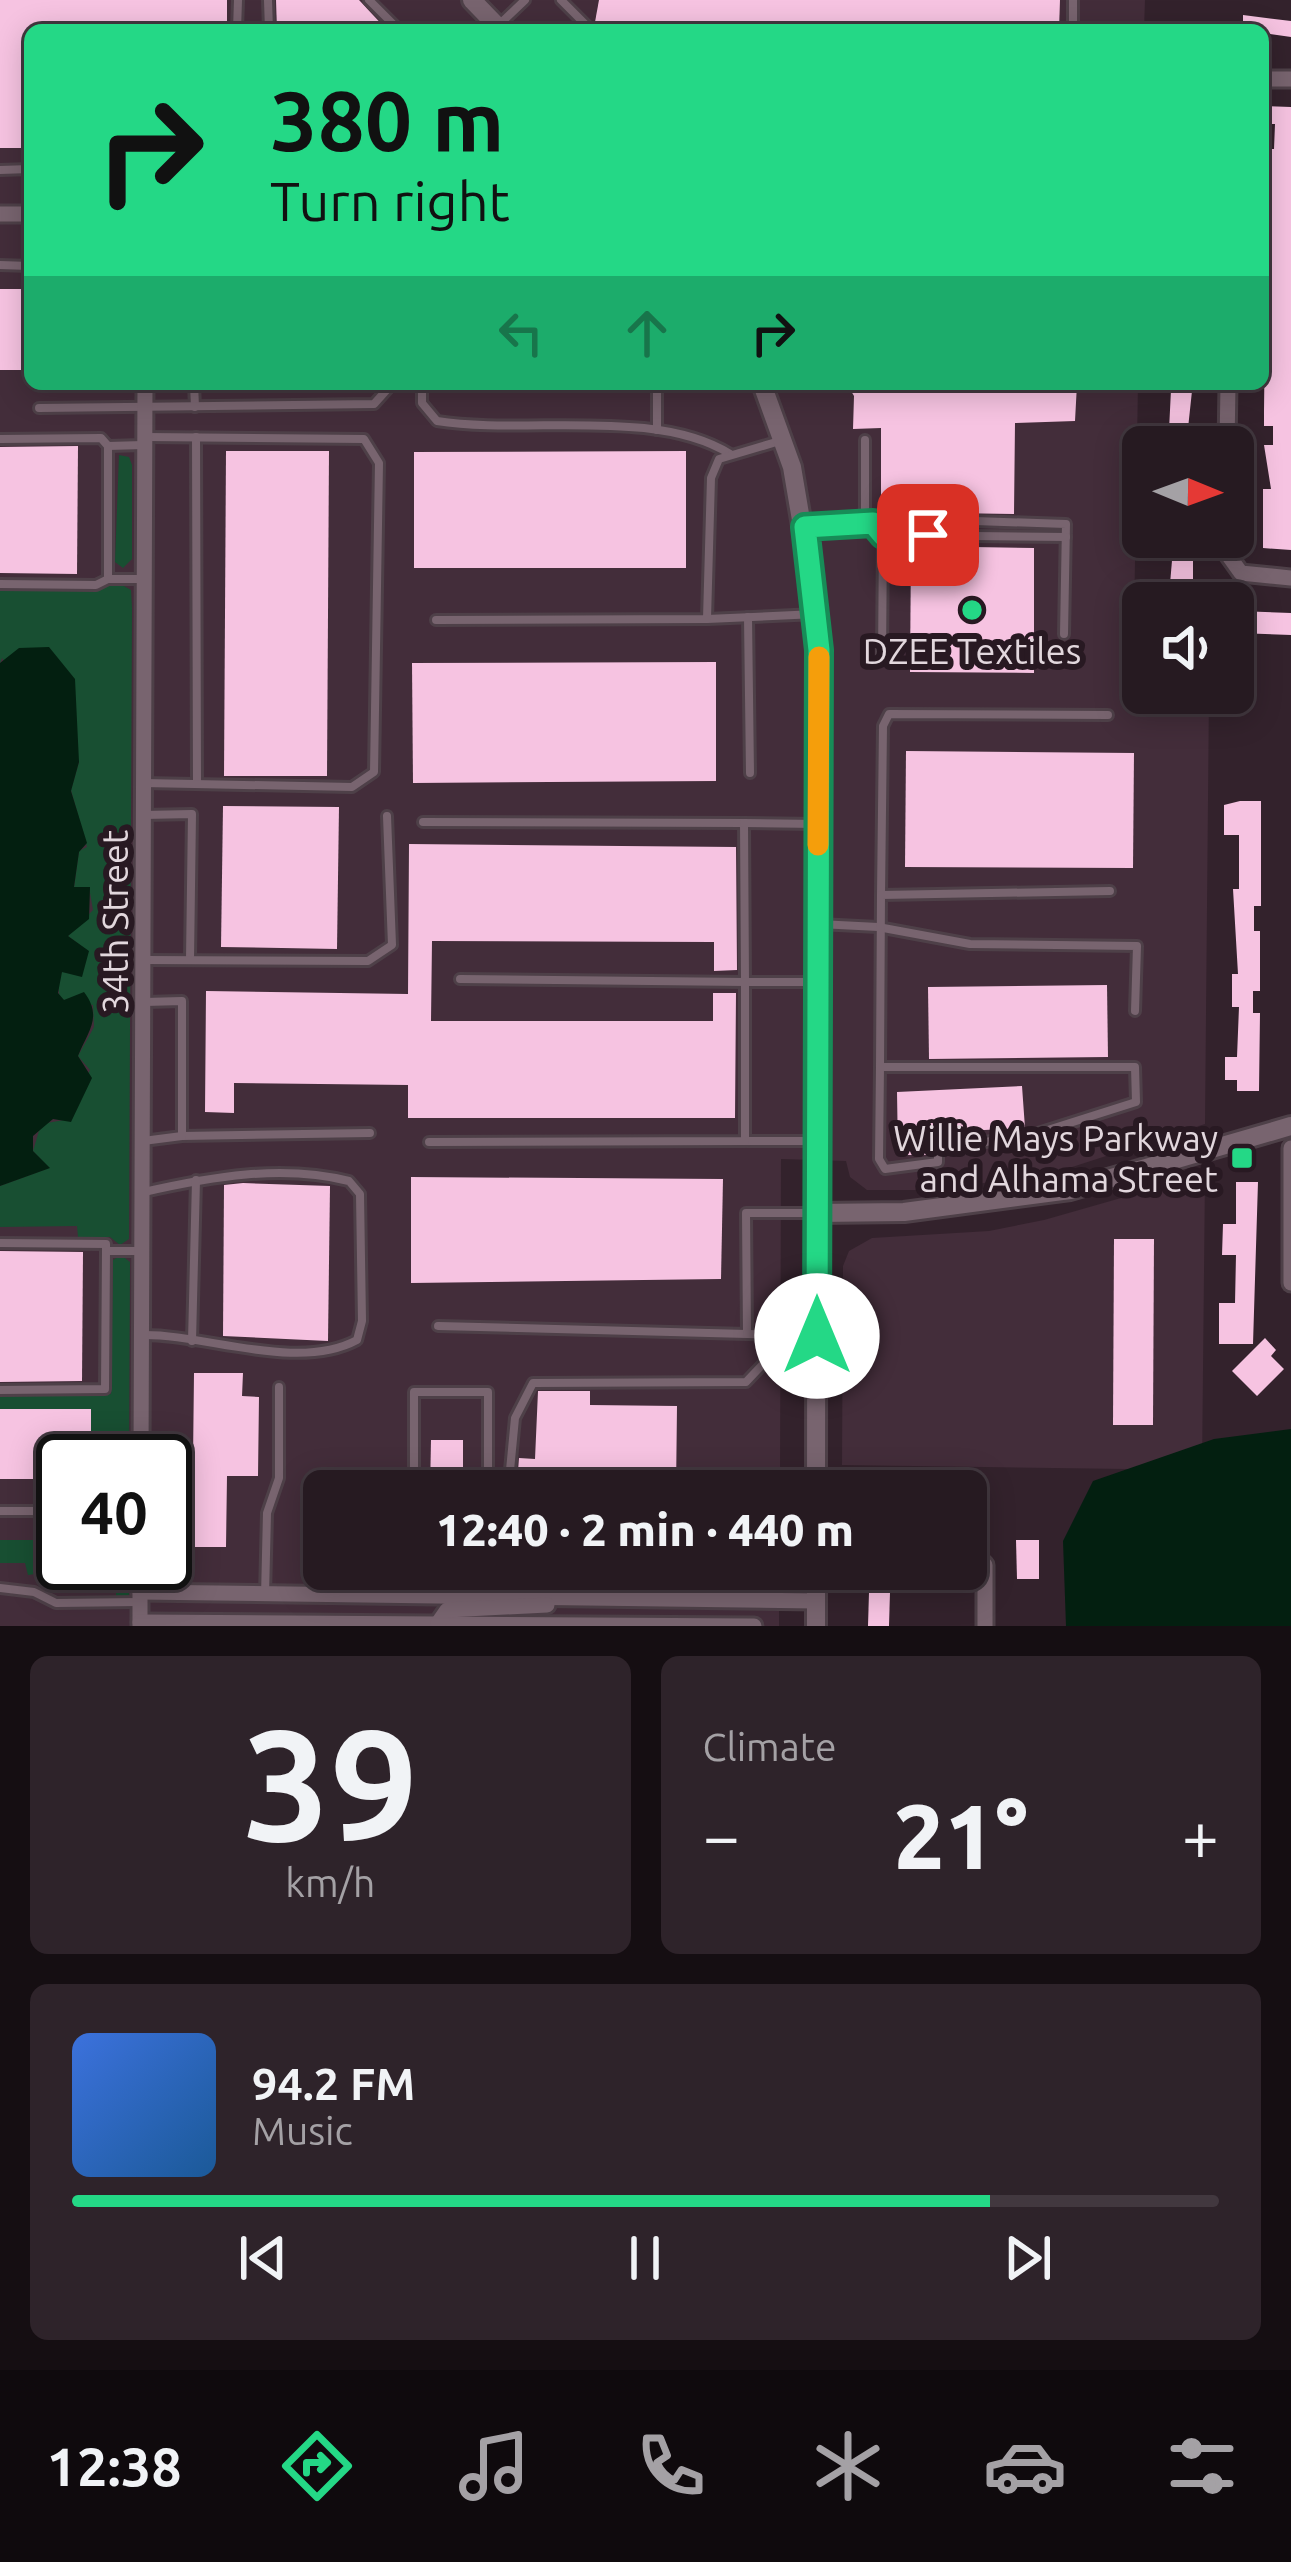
<!DOCTYPE html>
<meta charset="utf-8">
<style>
:root{--surface:#261a21;--page:#2e232a;--text:#f1f3f6;--muted:#a4a1a5;--line:#42383f;--accent:#24d886}
body{margin:0;font-family:Ubuntu,sans-serif;background:var(--page);color:var(--text);height:100vh;display:flex;flex-direction:column;font-size:45px;white-space:nowrap}
*{box-sizing:border-box;margin:0}
p{font-size:39px;color:var(--muted)}
.icon{flex:none;width:66px;height:66px;fill:none;stroke:currentColor;stroke-width:2;stroke-linecap:round;stroke-linejoin:round}
.map{position:relative;height:1626px;overflow:hidden}
.sheet{display:flex;flex-direction:column;gap:30px;padding:30px;background:#150e12;flex:1}
.sheet>*{flex:none}
.guide{position:absolute;left:24px;top:24px;width:1245px;height:366px;border-radius:18px;box-shadow:0 6px 30px #0003,0 0 0 3px var(--line);background:#24d886;color:#111;overflow:hidden}
.needle{width:78px;rotate:91deg}
.fabs{position:absolute;left:1122px;top:426px;display:grid;gap:24px}
.fabs a{display:grid;place-items:center;width:132px;height:132px;border-radius:18px;background:var(--surface);box-shadow:0 6px 30px #0003,0 0 0 3px var(--line);font-size:60px}
.speed{position:absolute;left:36px;top:1434px;display:flex;gap:24px;font-size:60px;font-weight:700;text-align:center}
.speed>*{display:grid;place-content:center;width:156px;height:156px;border-radius:50%;background:var(--surface);box-shadow:0 6px 30px #0003,0 0 0 3px var(--line);line-height:1}
.speed .limit{border:6px solid #111;border-radius:18px;background:#fff;color:#111}
.pin{position:absolute;display:grid;place-items:center;width:102px;height:102px;color:#fff;margin:-51px;border-radius:24px;box-shadow:0 6px 18px #0006}
.me{position:absolute;width:132px;margin:-66px;rotate:0deg;stroke-linejoin:round;filter:drop-shadow(0 0 9px #0008)}
.turn{display:flex;align-items:center;gap:42px;height:252px;padding:0 48px;font-size:54px}
.turn .icon{width:156px;height:156px;stroke-width:2.5}
.turn b{display:block;font-size:84px;line-height:102px}
.lanes{display:flex;align-items:center;height:114px;padding:0 48px;background:#0003;justify-content:center;gap:60px;direction:ltr}
.lanes .off{opacity:.35}
.big{font-size:90px;font-weight:800;line-height:1.1}
.sheet .tile{flex:1;display:flex;flex-direction:column;justify-content:center;gap:18px;min-width:0;padding:0 42px;border-radius:18px;background:var(--page)}
.sheet .dial{align-items:center;gap:0}
.dial b{font-size:156px;line-height:1}
.song{display:flex;align-items:center;gap:36px}
.cover{width:144px;height:144px;border-radius:18px;background:linear-gradient(135deg,hsl(220 70% 55%),hsl(210 70% 35%))}
.played{height:12px;border-radius:6px;background:linear-gradient(90deg,var(--accent) 80%,var(--line) 80%)}
.keys{display:flex;justify-content:space-around;direction:ltr}
.heat{display:flex;justify-content:space-between;align-items:center;font-size:66px;direction:ltr}
.sheet .tiles{flex:1;display:grid;gap:30px;grid-template-columns:1fr 1fr}
.tile:last-child{grid-column:span 2}
.trip{position:absolute;left:303px;top:1470px;width:684px;height:120px;border-radius:18px;background:var(--surface);box-shadow:0 6px 30px #0003,0 0 0 3px var(--line);font-weight:800;line-height:120px;text-align:center}
.dock{display:flex;height:192px;justify-content:space-around;align-items:center;background:#0f0a0d;color:var(--muted)}
.dock .icon{width:84px;height:84px}
.dock .on{color:var(--accent)}
.dock b{font-size:54px;color:var(--text)}
.map>svg:first-child{display:block}
</style>
<div class="map">
<svg width="1291" height="1626" viewBox="0 0 1291 1626">
<rect width="100%" height="100%" fill="#33222c"/>
<g fill="#432d3a" fill-rule="evenodd">
<path d="M0 0H1145L1144 30H30V384H1138L1133 681 1143 682V693H1209L1205 1124 1066 1169 942 1190H867L850 1177 846 1161 781 1159 780 1491H324V1569H779V1626H0ZM63 1461H165V1563H63Z"/>
<polygon points="1205,1174 1202,1470 842,1465 843,1266 849,1251 872,1238 989,1231 1044,1220"/>
</g>
<g fill="#184f32">
<polygon points="119,455 129,457 132,465 132,559 123,568 115,562"/>
<polygon points="122,585 131,590 132,608 129,1239 120,1245 110,1237 78,1237 77,1226 0,1227 0,1186 49,1168 33,1151 41,1124 64,1120 90,1070 78,1056 94,1027 93,1005 60,999 57,979 62,972 77,973 88,951 68,936 93,910 89,887 74,888 79,851 87,847 71,790 79,762 2,658 0,663 0,589"/>
<polygon points="121,1255 130,1262 129,1461 91,1461 91,1409 0,1409 0,1395 111,1394 113,1260"/>
<polygon points="0,1540 63,1540 63,1563 128,1563 129,1598 116,1598 116,1591 58,1589 57,1563 37,1563 35,1574 28,1575 25,1563 0,1563"/>
</g>
<g fill="#031f10">
<path d="M49 647 75 679 79 762 71 791 87 843 79 852 74 887H90L89 919 68 936 89 951 82 977 62 972 58 993 64 1000 84 992C103 1017 88 1031 78 1056L92 1078 71 1122 53 1119 33 1136V1151L50 1168 0 1186V663L19 648Z"/>
<polygon points="1291,1429 1291,1626 1066,1626 1063,1541 1093,1481 1214,1439"/>
</g>
<g fill="#f6c3e1">
<polygon points="0,0 227,0 227,30 30,30 30,148 0,148"/>
<polygon points="276,0 359,0 387,30 277,30"/>
<polygon points="599,0 1060,0 1059,30 603,30 595,22"/>
<polygon points="1243,15 1291,21 1291,37 1243,30"/>
<polygon points="1267,106 1291,107 1291,550 1263,548 1263,489 1271,489 1264,445 1273,445 1273,426 1264,426 1264,411 1267,149 1274,149 1275,124 1266,124"/>
<rect x="0" y="289" width="30" height="81"/>
<polygon points="847,384 1077,384 1075,421 1015,423 1014,514 881,512 881,428 853,429 854,396"/>
<polygon points="1171,390 1192,391 1186,447 1156,447 1156,430 1169,430"/>
<polygon points="78,446 77,574 0,573 0,447"/>
<polygon points="226,451 329,451 327,776 224,776"/>
<polygon points="686,451 686,568 414,568 414,452"/>
<polygon points="1174,537 1193,537 1193,584 1170,584"/>
<polygon points="911,546 1034,548 1034,673 910,672"/>
<polygon points="1238,611 1291,613 1291,635 1237,633"/>
<polygon points="716,662 716,781 413,783 412,663"/>
<polygon points="906,751 1134,753 1133,868 905,867"/>
<polygon points="1240,801 1261,801 1261,906 1254,906 1254,931 1260,931 1260,991 1253,991 1253,1013 1260,1013 1259,1091 1237,1091 1237,1080 1225,1080 1225,1057 1237,1057 1239,1007 1232,1007 1232,974 1238,974 1233,889 1239,889 1239,835 1224,835 1224,805"/>
<polygon points="223,806 339,807 337,949 221,947"/>
<polygon points="409,844 736,847 737,970 714,971 714,942 432,941 431,1021 713,1021 713,993 736,993 735,1118 408,1118 408,1085 234,1083 234,1113 205,1112 206,991 408,994"/>
<polygon points="1107,985 1108,1057 929,1059 928,987"/>
<polygon points="1022,1086 1025,1128 927,1133 926,1155 898,1155 897,1092"/>
<polygon points="411,1177 723,1179 721,1279 411,1283"/>
<polygon points="1236,1182 1258,1182 1253,1344 1219,1344 1219,1303 1235,1303 1236,1255 1222,1255 1223,1224 1236,1224"/>
<polygon points="243,1183 330,1186 328,1341 223,1336 224,1185"/>
<polygon points="1114,1239 1154,1239 1153,1425 1113,1425"/>
<polygon points="0,1251 83,1252 82,1381 0,1382"/>
<polygon points="1265,1338 1276,1350 1271,1356 1284,1369 1257,1396 1232,1371"/>
<polygon points="194,1373 243,1373 242,1396 259,1397 258,1476 227,1476 226,1547 192,1547"/>
<polygon points="538,1391 590,1391 590,1405 677,1406 676,1491 534,1491 534,1471 518,1471 519,1458 535,1459"/>
<polygon points="0,1409 91,1409 91,1461 63,1461 63,1479 0,1479"/>
<polygon points="431,1440 463,1440 463,1491 430,1491"/>
<polygon points="1016,1540 1039,1540 1039,1579 1017,1579"/>
<polygon points="869,1592 890,1592 889,1626 868,1626"/>
</g>
<g fill="none" stroke-linecap="round" stroke-linejoin="round">
<g stroke="#4e4048" stroke-width="14">
<g id="service">
<polyline points="268,0 269,30"/>
<polyline points="369,0 399,30"/>
<polyline points="561,0 591,30"/>
<polyline points="500,24 525,0"/>
<polyline points="237,30 238,0"/>
<polyline points="1073,30 1073,0"/>
<polyline points="0,170 30,169"/>
<polyline points="0,265 30,266"/>
<polyline points="194,384 195,407"/>
<path d="M422 384V403L437 421C525 435 655 407 730 454"/>
<polyline points="39,408 374,404 392,384"/>
<polyline points="657,430 657,384"/>
<polyline points="196,437 197,783"/>
<polyline points="0,439 101,438 108,446 143,445"/>
<polyline points="865,440 865,526"/>
<polyline points="873,523 883,535 882,659"/>
<polyline points="806,527 865,526 888,518 1066,524 1064,634"/>
<polyline points="883,535 1066,537"/>
<polyline points="108,579 108,446"/>
<polyline points="0,584 96,585 108,579 143,579"/>
<polyline points="748,617 750,773"/>
<polyline points="707,619 816,614"/>
<polyline points="436,620 707,619 711,478 719,459 783,440"/>
<polyline points="144,783 352,787 374,772 379,463 364,439 146,437"/>
<polyline points="144,815 192,814 190,959"/>
<polyline points="423,822 744,823 745,982 460,979"/>
<polyline points="744,823 817,824"/>
<polyline points="881,895 883,726 889,714 1108,715"/>
<polyline points="819,924 878,927 970,944 1137,946 1135,1011"/>
<polyline points="145,960 368,961 392,945 387,816"/>
<polyline points="880,1067 879,1159 885,1169 938,1162 938,1149 1032,1135 1136,1102 1135,1067 880,1067 881,895 1110,891"/>
<polyline points="182,1136 370,1133"/>
<polyline points="143,1141 182,1136 182,1001 145,1002"/>
<polyline points="745,1141 816,1141"/>
<polyline points="429,1142 745,1141 745,982 816,982"/>
<polyline points="0,1243 106,1244 106,1251"/>
<polyline points="438,1326 747,1334 746,1213 815,1213"/>
<polyline points="747,1334 815,1336"/>
<path d="M143 1335C205 1334 298 1372 357 1340L362 1321 360 1194 349 1181C282 1164 210 1177 144 1192"/>
<polyline points="192,1341 196,1180"/>
<polyline points="0,1390 105,1389 106,1251 141,1251"/>
<polyline points="414,1491 414,1392 488,1392 488,1491"/>
<polyline points="508,1491 515,1418 533,1383 746,1382 765,1362 768,1335"/>
<polyline points="0,1511 63,1511"/>
<polyline points="413,1569 426,1594"/>
<polyline points="488,1569 488,1597"/>
<polyline points="506,1569 507,1597"/>
<polyline points="619,1569 620,1598"/>
<polyline points="0,1588 34,1592 56,1603 138,1602"/>
<polyline points="265,1596 267,1513 279,1478 279,1387"/>
</g>
</g>
<g stroke="#4e4048" stroke-width="21">
<g id="minor">
<polyline points="1263,79 1291,79"/>
<polyline points="0,214 30,214"/>
<polyline points="1227,447 1228,384"/>
<polyline points="1226,537 1226,552 1241,573 1291,578"/>
<polyline points="1291,1148 1291,1283"/>
<polyline points="141,1461 145,384"/>
<polyline points="966,1546 985,1565 985,1626"/>
<polyline points="140,1563 140,1626"/>
<polyline points="140,1592 816,1601"/>
<polyline points="140,1622 754,1626"/>
<polyline points="438,1623 447,1610 547,1605"/>
</g>
</g>
<g stroke="#4e4048" stroke-width="24">
<g id="tertiary">
<polyline points="472,0 501,30"/>
<polyline points="762,384 792,467 817,614 816,1491"/>
<polyline points="817,1213 904,1212 1070,1190 1291,1126"/>
<polyline points="816,1626 816,1569"/>
</g>
</g>
<use href="#service" stroke="#78646f" stroke-width="8"/>
<use href="#minor" stroke="#78646f" stroke-width="15"/>
<use href="#tertiary" stroke="#78646f" stroke-width="18"/>
</g>
<g fill="none" stroke-linecap="round" stroke-linejoin="round">
<g stroke="#178c57" stroke-width="30">
<polyline id="route" points="817,1336 819,650 805,527 873,523 883,535 928,535"/>
</g>
<use href="#route" stroke="#24d886" stroke-width="21"/>
<polyline stroke="#f59e0b" stroke-width="21" points="818,845 819,657"/>
</g>
<g fill="#24d886" stroke="#281922" stroke-width="4.5">
<circle cx="972" cy="610" r="12"/>
<rect x="1230" y="1146" width="24" height="24" rx="6"/>
</g>
<g text-anchor="middle" dominant-baseline="central" stroke-width="12" stroke-linejoin="round" paint-order="stroke">
<g font-size="36" fill="#e2d7dd" stroke="#281922">
<text x="972" y="650">DZEE Textiles</text>
<text x="1218" y="1137" text-anchor="end">Willie Mays Parkway<tspan x="1218" dy="41">and Alhama Street</tspan></text>
</g>
<g font-size="36" fill="#e2d7dd" stroke="#281922">
<text transform="translate(114 922) rotate(-90)">34th Street</text>
</g>
</g>
</svg>
<div class="fabs">
<a><svg class="needle" viewBox="-14 -14 28 28"><path d="M0-13l5 13h-10z" fill="#e53935"/><path d="M0 13l5-13h-10z" fill="#a4a1a5"/></svg></a>
<a><svg class="icon" aria-label="sound" viewBox="0 0 24 24"><path d="M4 9h4l5-4v14l-5-4H4zM17 9q2 3 0 6"/></svg></a>
</div>
<div class="speed"><div class="limit">40</div></div>
<div class="pin" style="left:928px;top:535px;background:#d93025"><svg class="icon" aria-label="arrive" viewBox="0 0 24 24"><path d="M6 21V4h12l-3 4 3 4H6"/></svg></div>
<svg class="me" style="left:817px;top:1336px" viewBox="-20 -20 40 40"><circle r="19" fill="#fff"/><path d="M0-13L10 11 0 6-10 11z" fill="#24d886"/></svg>
<div class="trip">12:40 · 2 min · 440 m</div>
<div class="guide">
<div class="turn"><svg class="icon" aria-label="right" viewBox="0 0 24 24"><path d="M7 20v-9h11M14 6l5 5-5 5"/></svg><div><b>380 m</b>Turn right</div></div>
<div class="lanes"><svg class="icon off" aria-label="left" viewBox="0 0 24 24"><path d="M17 20v-9H6M10 6l-5 5 5 5"/></svg><svg class="icon off" aria-label="ahead" viewBox="0 0 24 24"><path d="M12 20V5M6 11l6-6 6 6"/></svg><svg class="icon" aria-label="right" viewBox="0 0 24 24"><path d="M7 20v-9h11M14 6l5 5-5 5"/></svg></div>
</div>
</div>
<section class="sheet">
<div class="tiles">
<div class="tile dial"><b>39</b><p>km/h</p></div>
<div class="tile"><p>Climate</p>
<div class="heat"><a>−</a><b class="big">21°</b><a>+</a></div>
</div>
<div class="tile">
<div class="song"><i class="cover"></i><div><b>94.2 FM</b><p>Music</p></div></div>
<div class="played"></div>
<div class="keys"><svg class="icon" aria-label="previous" viewBox="0 0 24 24"><path d="M18 5L8 12l10 7zM5 5v14"/></svg><svg class="icon" aria-label="pause" viewBox="0 0 24 24"><path d="M8 5v14M16 5v14"/></svg><svg class="icon" aria-label="next" viewBox="0 0 24 24"><path d="M6 5l10 7-10 7zM19 5v14"/></svg></div>
</div>
</div>
</section>
<nav class="dock">
<b>12:38</b>
<svg class="icon on" aria-label="directions" viewBox="0 0 24 24"><path d="M12 3l9 9-9 9-9-9zM9 14v-3h6M13 9l2 2-2 2"/></svg>
<svg class="icon" aria-label="music" viewBox="0 0 24 24"><path d="M9 18V5l10-2v13"/><circle cx="6" cy="18" r="3"/><circle cx="16" cy="16" r="3"/></svg>
<svg class="icon" aria-label="phone" viewBox="0 0 24 24"><path d="M5 4h4l2 5-3 2q2 4 5 5l2-3 5 2v4C11 20 4 13 5 4z"/></svg>
<svg class="icon" aria-label="climate" viewBox="0 0 24 24"><path d="M12 3v18M4 7l16 10M4 17L20 7"/></svg>
<svg class="icon" aria-label="car" viewBox="0 0 24 24"><path d="M5 17H2v-5l4-1 3-4h7l3 4 3 1v5h-3M9 17h6M6 11h13"/><circle cx="7" cy="17" r="2"/><circle cx="17" cy="17" r="2"/></svg>
<svg class="icon" aria-label="filters" viewBox="0 0 24 24"><path d="M4 7h16M4 17h16"/><circle cx="9" cy="7" r="2"/><circle cx="15" cy="17" r="2"/></svg>
</nav>
